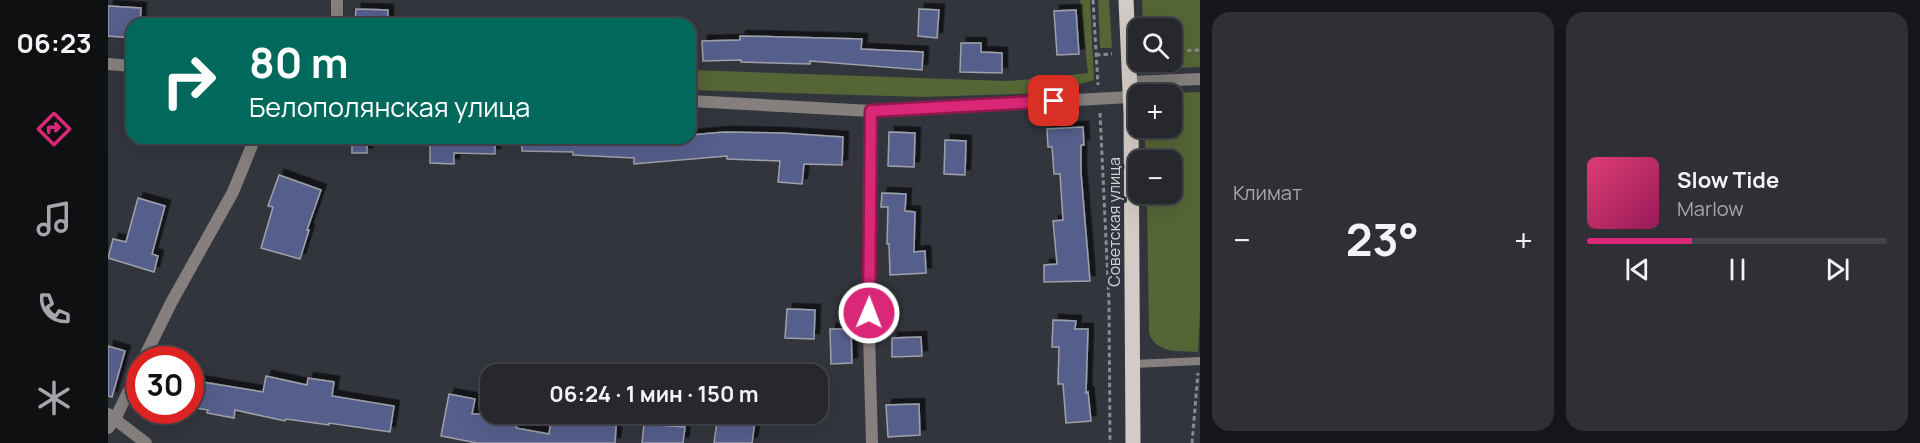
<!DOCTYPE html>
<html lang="ru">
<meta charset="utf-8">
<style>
:root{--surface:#26282e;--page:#2e3036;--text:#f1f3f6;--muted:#a4a6aa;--line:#42444a;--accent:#db2777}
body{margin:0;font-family:Manrope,sans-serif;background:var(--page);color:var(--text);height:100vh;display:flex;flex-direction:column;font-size:22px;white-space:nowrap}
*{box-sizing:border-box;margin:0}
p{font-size:20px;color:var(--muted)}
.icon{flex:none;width:33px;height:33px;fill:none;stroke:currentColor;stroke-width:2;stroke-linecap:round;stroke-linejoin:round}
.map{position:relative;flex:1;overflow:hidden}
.sheet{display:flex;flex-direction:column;gap:12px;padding:12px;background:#151619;width:720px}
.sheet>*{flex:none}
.banner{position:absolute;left:18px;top:18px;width:570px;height:126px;border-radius:18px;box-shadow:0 6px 24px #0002,0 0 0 2px var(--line);background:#00695c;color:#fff;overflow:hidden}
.fabs{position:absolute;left:1020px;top:18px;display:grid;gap:12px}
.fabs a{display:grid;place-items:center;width:54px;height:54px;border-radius:12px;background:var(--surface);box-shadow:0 6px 24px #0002,0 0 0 2px var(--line);font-size:30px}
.speed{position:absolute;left:18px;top:346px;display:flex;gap:12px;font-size:30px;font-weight:700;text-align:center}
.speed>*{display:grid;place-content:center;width:78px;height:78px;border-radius:50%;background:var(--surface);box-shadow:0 6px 24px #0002,0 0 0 2px var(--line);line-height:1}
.speed .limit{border:9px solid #d22;background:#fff;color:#111}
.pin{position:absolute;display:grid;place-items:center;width:51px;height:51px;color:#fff;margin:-26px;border-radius:12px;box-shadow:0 3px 9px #0006}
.me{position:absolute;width:66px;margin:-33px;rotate:1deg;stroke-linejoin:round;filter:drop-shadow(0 0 4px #0008)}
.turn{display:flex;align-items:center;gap:21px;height:126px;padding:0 24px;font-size:27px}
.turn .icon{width:78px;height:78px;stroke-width:2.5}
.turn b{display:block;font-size:42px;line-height:51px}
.big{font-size:45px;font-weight:700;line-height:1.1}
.sheet .tile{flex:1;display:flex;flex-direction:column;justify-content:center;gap:9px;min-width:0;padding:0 21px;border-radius:18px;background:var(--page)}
.song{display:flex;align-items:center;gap:18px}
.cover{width:72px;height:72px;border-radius:9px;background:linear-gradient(135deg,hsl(340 70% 55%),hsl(330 70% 35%))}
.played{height:6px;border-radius:3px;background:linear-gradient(90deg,var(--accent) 35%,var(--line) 35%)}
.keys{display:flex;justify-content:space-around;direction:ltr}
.heat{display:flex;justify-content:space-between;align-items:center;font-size:33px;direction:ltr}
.sheet .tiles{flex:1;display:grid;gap:12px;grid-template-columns:repeat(2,1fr)}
.trip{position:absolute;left:372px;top:364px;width:348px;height:60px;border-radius:18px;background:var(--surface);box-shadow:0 6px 24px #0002,0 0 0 2px var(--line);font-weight:700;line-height:60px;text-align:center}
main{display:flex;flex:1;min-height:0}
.menu{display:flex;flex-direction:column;width:108px;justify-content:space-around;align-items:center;background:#0f1012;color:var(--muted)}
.menu .icon{width:42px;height:42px}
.menu .current{color:var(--accent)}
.menu b{font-size:27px;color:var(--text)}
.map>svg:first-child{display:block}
</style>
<main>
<nav class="menu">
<b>06:23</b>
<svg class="icon current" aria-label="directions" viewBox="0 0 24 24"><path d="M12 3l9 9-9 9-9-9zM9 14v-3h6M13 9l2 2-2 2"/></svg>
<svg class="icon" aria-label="music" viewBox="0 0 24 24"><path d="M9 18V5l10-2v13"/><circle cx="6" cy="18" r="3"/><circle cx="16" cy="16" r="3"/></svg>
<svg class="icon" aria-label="phone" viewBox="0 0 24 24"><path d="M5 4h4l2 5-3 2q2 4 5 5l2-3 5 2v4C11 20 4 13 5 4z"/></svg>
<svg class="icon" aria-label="climate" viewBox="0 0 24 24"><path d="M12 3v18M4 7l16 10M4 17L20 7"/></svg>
</nav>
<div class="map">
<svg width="1092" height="443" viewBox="0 0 1092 443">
<defs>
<filter id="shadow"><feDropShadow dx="5.5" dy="-5.5" stdDeviation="0" flood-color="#0009"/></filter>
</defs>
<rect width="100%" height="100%" fill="#33353d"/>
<g fill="#556536">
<polygon points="972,0 982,0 986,80 941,93 815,97 582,90 582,70 898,81 928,79 980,73"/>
<polygon points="990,0 1001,0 1004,48 992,48"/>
<polygon points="1034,0 1092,0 1092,67 1052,69 1039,62 1064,62 1064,28 1035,28"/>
<path d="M1092 92V311L1090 352C1072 351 1048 354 1041 333L1039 194H1064V160H1038L1036 128H1064V94H1045Z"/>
</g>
<g fill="#565f8c" stroke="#9fa1aa" stroke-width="1.5" filter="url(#shadow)">
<polygon points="0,6 33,8 32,24 24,24 24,38 0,36"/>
<polygon points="248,9 280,10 280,24 247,24"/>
<polygon points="811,9 831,10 829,38 810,36"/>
<polygon points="968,10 971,54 949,55 946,11"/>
<polygon points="632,36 754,39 753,49 815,52 814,70 702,61 702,64 633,62 633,60 595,61 594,41 632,40"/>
<polygon points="853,43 873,43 873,52 894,53 894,73 852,72"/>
<polygon points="975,127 976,145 973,145 973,173 982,281 936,282 936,265 949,264 945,221 955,220 952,174 946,174 944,147 940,147 939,129"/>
<polygon points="617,132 674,133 735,137 734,165 696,164 694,184 670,182 672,161 619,159 619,156 526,164 526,158 465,155 465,152 414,151 414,138 582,138 582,135"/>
<polygon points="781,132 807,133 806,167 780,166"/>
<rect x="244" y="138" width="15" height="15"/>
<polygon points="322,138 387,138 387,154 346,153 346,164 322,163"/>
<polygon points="837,140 858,141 857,175 836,174"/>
<polygon points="171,175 213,190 199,230 201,230 192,259 153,248 165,207 160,206"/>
<polygon points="774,193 798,194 797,211 807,212 806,252 817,251 818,273 782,275 781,244 779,244 780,207 773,207"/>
<polygon points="30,198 57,206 44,254 50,256 46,272 0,258 5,239 18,242"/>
<polygon points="679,309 707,310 706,339 677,338"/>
<polygon points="945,320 968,321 967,329 980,329 978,393 980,392 983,421 958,423 955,384 950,384 951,347 944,347"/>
<polygon points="722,329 743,329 744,363 723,364"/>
<polygon points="813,337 814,356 784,357 784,338"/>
<polygon points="0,346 17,351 4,397 0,396"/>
<polygon points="158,376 199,385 200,378 226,382 224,396 286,406 282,432 221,423 221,425 178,419 177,421 127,410 126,418 99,413 100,410 82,407 82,380 155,392"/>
<polygon points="341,394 367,399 364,414 388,414 410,418 408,428 441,434 444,414 509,414 507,443 369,443 333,436"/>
<polygon points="811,404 812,435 780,437 778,405"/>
<polygon points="610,414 648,414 644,443 606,443"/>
<polygon points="536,424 577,427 575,443 534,443"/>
</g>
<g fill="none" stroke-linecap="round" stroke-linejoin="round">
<g stroke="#888a90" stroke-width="3" stroke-dasharray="4.5 3" stroke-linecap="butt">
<polyline points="985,0 990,85"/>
<polyline points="1064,51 1092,50"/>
<polyline points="988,55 1004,54"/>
<polyline points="992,113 1001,303 1002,443"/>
<polyline points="1084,443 1090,373"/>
</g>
<polyline stroke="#85807e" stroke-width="8" points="1025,364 1092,361"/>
<g stroke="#85807e" stroke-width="12">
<polyline points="229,24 229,0"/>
<polyline points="0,64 24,66"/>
<polyline points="1022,82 1092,79"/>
<polyline points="582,101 763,111 1022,97"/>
<polyline points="763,111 761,335 764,443"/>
<polyline points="35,360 63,303 125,192 147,138"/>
<polyline points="0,414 38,443"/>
<polyline points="0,428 7,419 32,368"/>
</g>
<polyline stroke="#d3cbc6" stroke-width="15" points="1018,0 1023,113 1025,443"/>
</g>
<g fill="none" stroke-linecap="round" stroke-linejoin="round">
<g stroke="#8e194d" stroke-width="15">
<polyline id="route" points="761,313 763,111 946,101"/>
</g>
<use href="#route" stroke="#db2777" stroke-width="10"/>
</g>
<g text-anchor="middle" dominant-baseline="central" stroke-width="6" stroke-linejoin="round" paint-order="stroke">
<g font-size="16" fill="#d3d4d9" stroke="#33353d">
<text transform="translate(1006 222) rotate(-90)">Советская улица</text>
</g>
</g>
</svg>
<div class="fabs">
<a><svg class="icon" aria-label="search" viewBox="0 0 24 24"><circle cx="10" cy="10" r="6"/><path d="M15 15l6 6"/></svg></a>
<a>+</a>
<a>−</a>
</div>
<div class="speed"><div class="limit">30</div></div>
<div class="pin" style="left:946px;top:101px;background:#d93025"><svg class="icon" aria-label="arrive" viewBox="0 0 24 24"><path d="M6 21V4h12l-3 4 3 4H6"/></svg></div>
<svg class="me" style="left:761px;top:313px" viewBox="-20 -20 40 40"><circle r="17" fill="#db2777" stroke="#fff" stroke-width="3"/><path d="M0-11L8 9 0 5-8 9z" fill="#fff"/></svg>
<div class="trip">06:24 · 1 мин · 150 m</div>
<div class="banner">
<div class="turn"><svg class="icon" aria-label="right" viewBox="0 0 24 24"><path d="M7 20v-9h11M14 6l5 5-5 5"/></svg><div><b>80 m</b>Белополянская улица</div></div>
</div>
</div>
<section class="sheet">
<div class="tiles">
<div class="tile"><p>Климат</p>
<div class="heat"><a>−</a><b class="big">23°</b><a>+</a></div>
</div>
<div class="tile">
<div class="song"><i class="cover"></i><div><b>Slow Tide</b><p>Marlow</p></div></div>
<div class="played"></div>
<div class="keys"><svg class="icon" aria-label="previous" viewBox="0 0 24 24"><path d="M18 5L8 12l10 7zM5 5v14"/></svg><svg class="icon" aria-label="pause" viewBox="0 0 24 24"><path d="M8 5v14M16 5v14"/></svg><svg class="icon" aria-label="next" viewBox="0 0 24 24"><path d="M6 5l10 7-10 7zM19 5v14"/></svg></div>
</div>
</div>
</section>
</main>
